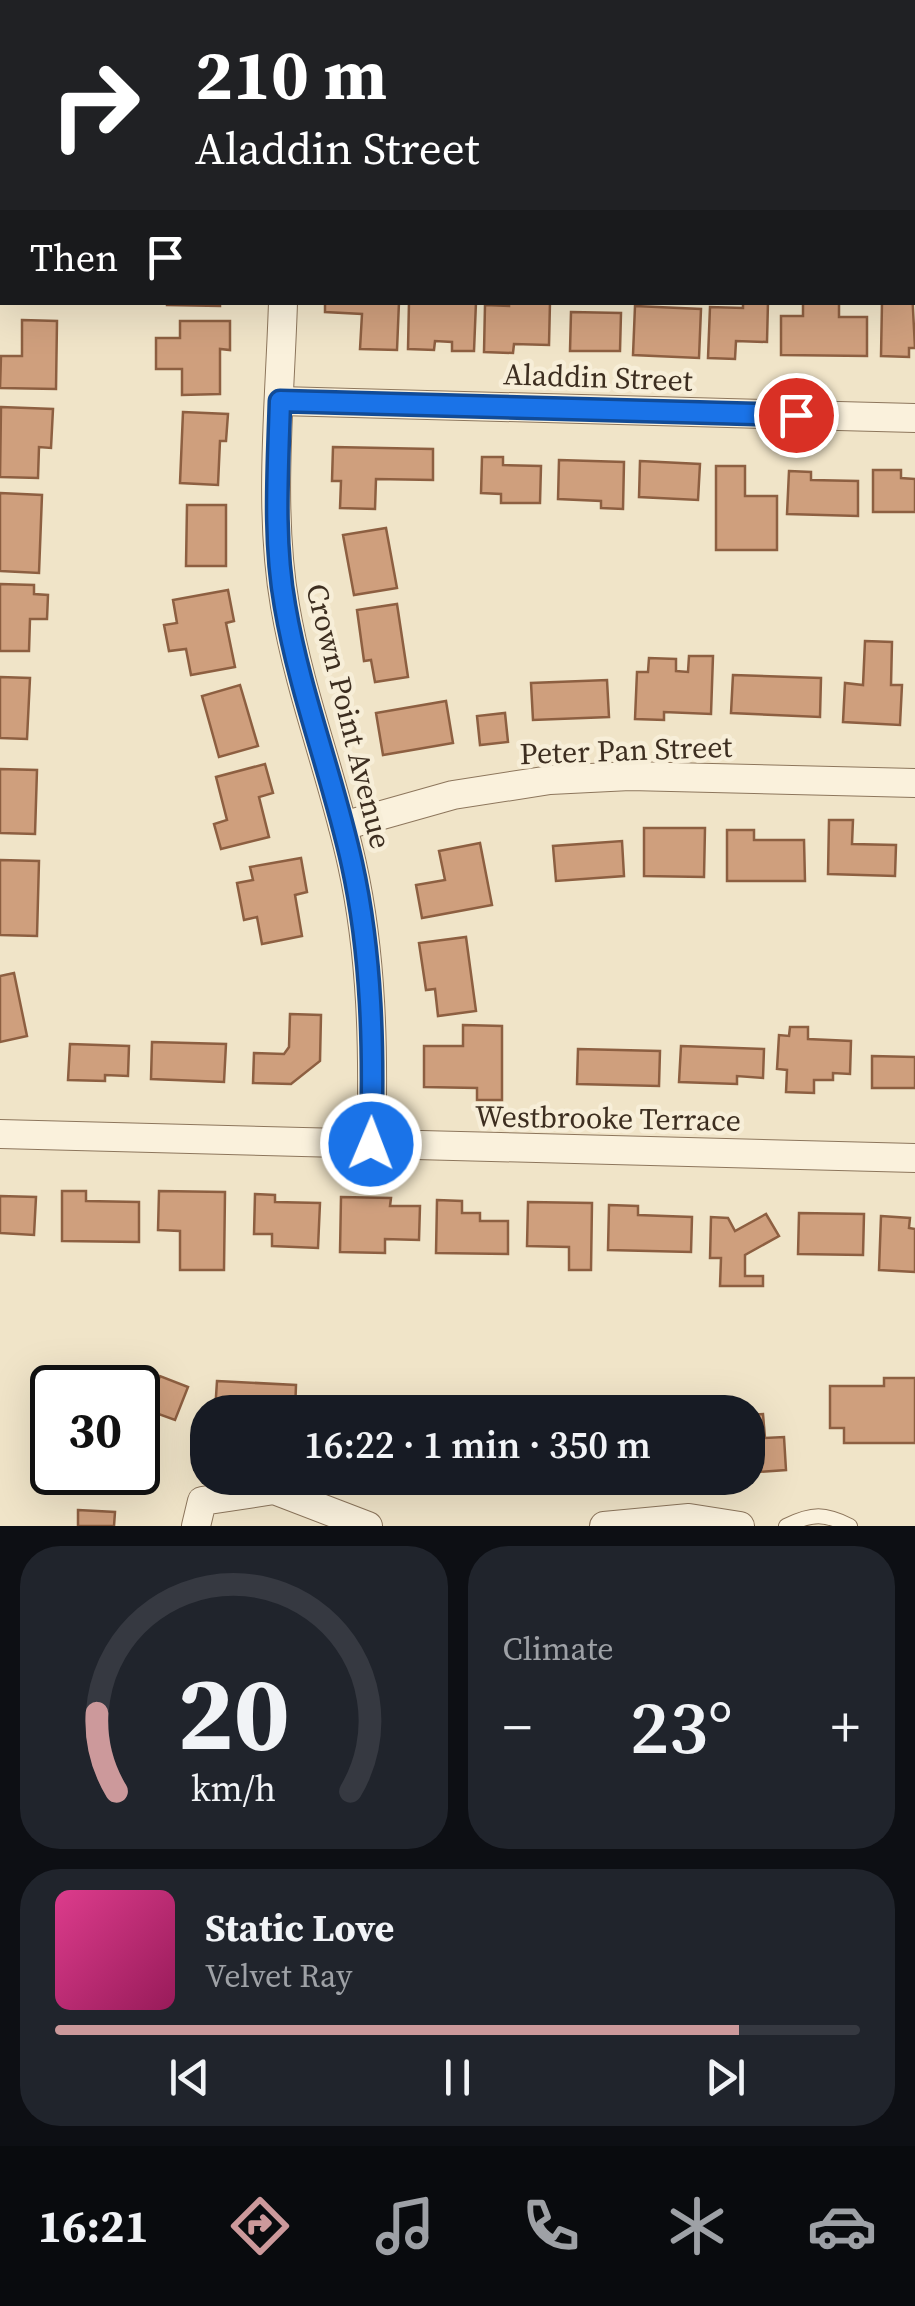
<!DOCTYPE html>
<meta charset="utf-8">
<style>
:root{--surface:#171b24;--page:#20242c;--text:#f1f3f6;--muted:#9ea1a6;--line:#363941;--accent:#cc999b}
body{margin:0;font-family:"Source Serif 4",serif;background:var(--page);color:var(--text);height:100vh;display:flex;flex-direction:column;font-size:38px;white-space:nowrap}
*{box-sizing:border-box;margin:0}
p{font-size:32px;color:var(--muted)}
.icon{flex:none;width:55px;height:55px;fill:none;stroke:currentColor;stroke-width:2;stroke-linecap:round;stroke-linejoin:round}
.map{position:relative;height:1526px;overflow:hidden}
.drawer{display:flex;flex-direction:column;gap:20px;padding:20px;background:#0d0f14;flex:1}
.drawer>*{flex:none}
.top-card{position:absolute;left:0px;top:0px;width:915px;height:305px;box-shadow:0 10px 40px #0002;background:#202124;color:#fff;overflow:hidden}
.speed{position:absolute;left:30px;top:1365px;display:flex;gap:20px;font-size:50px;font-weight:700;text-align:center}
.speed>*{display:grid;place-content:center;width:130px;height:130px;border-radius:50%;background:var(--surface);box-shadow:0 10px 40px #0002;line-height:1}
.speed .limit{border:5px solid #111;border-radius:15px;background:#fff;color:#111}
.pin{position:absolute;display:grid;place-items:center;width:85px;height:85px;color:#fff;margin:-42px;border:5px solid #fff;border-radius:50%;box-shadow:0 2px 10px #0007}
.me{position:absolute;width:110px;margin:-55px;rotate:1deg;stroke-linejoin:round;filter:drop-shadow(0 0 8px #0008)}
.turn{display:flex;align-items:center;gap:35px;height:210px;padding:0 30px;font-size:45px}
.turn .icon{width:130px;height:130px;stroke-width:2.5}
.turn b{display:block;font-size:70px;line-height:85px}
.then{display:flex;align-items:center;height:95px;padding:0 30px;background:#0003;gap:20px;font-size:38px}
.big{font-size:75px;font-weight:600;line-height:1.1}
.drawer .tile{flex:1;display:flex;flex-direction:column;justify-content:center;gap:15px;min-width:0;padding:0 35px;border-radius:40px;background:var(--page)}
.drawer .dial{align-items:center;gap:0}
.dial svg{height:260px;overflow:visible;fill:none;stroke:var(--line);stroke-width:7;stroke-linecap:round;text-anchor:middle}
.dial text{fill:var(--text);stroke:none}
.song{display:flex;align-items:center;gap:30px}
.cover{width:120px;height:120px;border-radius:15px;background:linear-gradient(135deg,hsl(330 70% 55%),hsl(330 70% 35%))}
.played{height:10px;border-radius:5px;background:linear-gradient(90deg,var(--accent) 85%,var(--line) 85%)}
.keys{display:flex;justify-content:space-around;direction:ltr}
.heat{display:flex;justify-content:space-between;align-items:center;font-size:55px;direction:ltr}
.drawer .tiles{flex:1;display:grid;gap:20px;grid-template-columns:1fr 1fr}
.tile:last-child{grid-column:span 2}
.trip{position:absolute;left:190px;top:1395px;width:575px;height:100px;border-radius:40px;background:var(--surface);box-shadow:0 10px 40px #0002;font-weight:600;line-height:100px;text-align:center}
.tab-bar{display:flex;height:160px;justify-content:space-around;align-items:center;background:#090b0e;color:var(--muted)}
.tab-bar .icon{width:70px;height:70px}
.tab-bar .selected{color:var(--accent)}
.tab-bar b{font-size:45px;color:var(--text)}
.map>svg:first-child{display:block}
</style>
<div class="map">
<svg width="915" height="1526" viewBox="0 0 915 1526">
<rect width="100%" height="100%" fill="#f0e4c8"/>
<g fill="#cf9f7d" stroke="#8d5f41" stroke-width="2.5">
<polygon points="912,290 915,348 909,348 909,357 881,356 882,302 912,302"/>
<polygon points="167,302 220,302 220,306 167,305"/>
<polygon points="325,302 399,302 397,350 360,349 362,314 325,312"/>
<polygon points="409,302 476,302 474,351 452,351 452,342 435,341 434,350 408,349"/>
<polygon points="509,302 550,302 549,345 514,344 513,353 484,352 485,305 509,306"/>
<polygon points="743,302 768,302 767,342 736,341 735,359 708,358 710,307 743,308"/>
<polygon points="803,303 839,303 839,317 867,317 867,356 781,355 781,316 803,316"/>
<polygon points="635,306 701,309 699,358 633,355"/>
<polygon points="571,312 621,313 620,351 570,351"/>
<polygon points="22,320 57,321 56,389 0,388 1,356 22,356"/>
<polygon points="180,321 230,321 230,350 220,349 220,394 182,395 182,369 156,369 156,338 180,338"/>
<polygon points="1,407 53,409 51,448 39,447 38,478 0,477"/>
<polygon points="183,412 228,414 226,441 220,441 218,485 180,483"/>
<polygon points="333,447 433,449 433,480 376,479 375,509 340,508 341,481 332,481"/>
<polygon points="482,457 503,457 503,465 541,466 540,503 501,503 501,494 481,493"/>
<polygon points="559,460 624,462 623,509 601,508 601,501 558,499"/>
<polygon points="640,461 700,464 698,500 639,497"/>
<polygon points="716,466 745,466 745,496 777,496 777,550 716,550"/>
<polygon points="873,470 901,470 901,478 915,479 915,512 873,512"/>
<polygon points="789,471 811,472 811,480 858,481 858,516 787,514"/>
<polygon points="0,493 42,495 39,573 0,571"/>
<polygon points="187,505 226,505 226,566 186,566"/>
<polygon points="386,528 397,588 354,595 343,535"/>
<polygon points="0,584 34,585 34,594 48,595 47,619 30,619 29,651 0,651"/>
<polygon points="228,590 234,621 226,623 235,667 191,675 186,649 169,651 164,625 177,623 173,600"/>
<polygon points="397,604 408,677 375,682 371,660 364,661 357,610"/>
<polygon points="865,641 892,642 891,685 902,685 900,725 843,722 845,683 863,685"/>
<polygon points="689,656 713,656 711,714 664,712 664,720 635,719 637,672 648,672 649,658 676,659 676,671 688,672"/>
<polygon points="733,675 821,678 820,717 731,713"/>
<polygon points="0,677 30,678 27,739 0,738"/>
<polygon points="607,680 609,717 533,720 531,683"/>
<polygon points="240,685 258,746 219,757 202,696"/>
<polygon points="446,701 453,743 383,755 376,713"/>
<polygon points="505,713 508,742 480,745 477,716"/>
<polygon points="265,764 273,793 259,797 269,837 221,849 214,824 227,820 216,777"/>
<polygon points="0,769 37,770 35,834 0,833"/>
<polygon points="829,820 853,820 852,844 896,845 895,876 828,874"/>
<polygon points="644,828 705,828 704,877 644,876"/>
<polygon points="727,830 754,830 754,840 804,840 805,881 727,881"/>
<polygon points="622,841 624,876 556,881 553,846"/>
<polygon points="480,843 492,905 422,918 416,885 445,880 439,851"/>
<polygon points="301,858 307,892 295,895 302,936 262,944 257,917 244,920 237,883 253,880 250,867"/>
<polygon points="0,860 39,861 37,936 0,935"/>
<polygon points="466,937 476,1011 438,1016 435,989 426,990 419,943"/>
<polygon points="14,973 27,1036 0,1042 0,976"/>
<polygon points="290,1014 321,1015 320,1061 291,1084 253,1083 254,1053 284,1054 289,1047"/>
<polygon points="463,1025 502,1026 502,1100 477,1100 477,1088 424,1087 424,1046 463,1046"/>
<polygon points="790,1027 808,1027 808,1039 851,1041 850,1074 833,1073 833,1080 814,1080 814,1093 786,1092 787,1070 777,1069 779,1035 789,1036"/>
<polygon points="152,1042 226,1044 224,1082 151,1079"/>
<polygon points="70,1044 129,1046 128,1076 105,1075 105,1081 68,1080"/>
<polygon points="681,1046 764,1049 763,1078 737,1076 737,1084 679,1082"/>
<polygon points="578,1049 660,1051 659,1086 577,1084"/>
<polygon points="872,1056 915,1057 915,1088 872,1088"/>
<polygon points="62,1191 86,1191 86,1201 139,1202 139,1242 62,1241"/>
<polygon points="159,1191 225,1192 224,1270 180,1270 180,1231 158,1230"/>
<polygon points="255,1194 275,1195 275,1202 320,1203 318,1248 272,1246 272,1234 254,1234"/>
<polygon points="0,1196 36,1197 34,1235 0,1233"/>
<polygon points="341,1197 391,1198 390,1206 420,1206 419,1240 385,1239 385,1253 340,1252"/>
<polygon points="437,1200 462,1201 462,1213 480,1213 480,1221 508,1221 508,1254 436,1253"/>
<polygon points="528,1202 592,1203 591,1270 569,1270 569,1247 527,1246"/>
<polygon points="609,1205 638,1206 638,1215 692,1217 691,1252 608,1250"/>
<polygon points="799,1213 864,1214 863,1255 798,1254"/>
<polygon points="766,1214 779,1236 745,1255 745,1276 763,1276 763,1286 720,1286 721,1258 710,1258 711,1217 728,1218 735,1231"/>
<polygon points="881,1216 910,1218 909,1228 915,1229 915,1272 879,1270"/>
<polygon points="97,1367 155,1389 160,1376 188,1387 175,1420 145,1409 138,1428 138,1388 89,1388"/>
<polygon points="884,1378 915,1378 915,1443 844,1443 844,1428 830,1428 830,1386 884,1386"/>
<polygon points="217,1381 296,1385 295,1412 215,1412"/>
<polygon points="346,1398 372,1399 372,1412 345,1412"/>
<polygon points="763,1414 765,1438 784,1437 786,1470 757,1472 757,1464 748,1464 748,1415"/>
<polygon points="78,1510 115,1512 114,1526 78,1526"/>
</g>
<g fill="none" stroke-linecap="round" stroke-linejoin="round">
<g stroke="#8d765c" stroke-width="16">
<path id="service" d="M786 1526C812 1513 825 1513 850 1526"/>
</g>
<g stroke="#8d765c" stroke-width="30">
<g id="minor">
<polyline points="293,2 293,0"/>
<polyline points="0,31 2,31"/>
<polyline points="912,54 915,54"/>
<path d="M283 302C280 402 268 508 285 606 300 694 333 777 352 864 372 955 374 1051 371 1144"/>
<polyline points="280,401 915,418"/>
<polyline points="343,826 453,795 550,780 630,776 915,783"/>
<polyline points="0,1134 915,1158"/>
<polyline points="196,1526 202,1501 274,1490 368,1526"/>
<polyline points="604,1526 689,1518 740,1526"/>
</g>
</g>
<use href="#service" stroke="#faf1dc" stroke-width="14"/>
<use href="#minor" stroke="#faf1dc" stroke-width="28"/>
</g>
<g fill="none" stroke-linecap="round" stroke-linejoin="round">
<g stroke="#114b97" stroke-width="25">
<path id="route" d="M371 1144C374 1051 372 955 352 864 333 777 300 694 285 606 273 540 278 469 280 401L796 415"/>
</g>
<use href="#route" stroke="#1a73e8" stroke-width="18"/>
</g>
<g text-anchor="middle" dominant-baseline="central" stroke-width="9" stroke-linejoin="round" paint-order="stroke">
<g font-size="30" fill="#3d2e20" stroke="#f7eed8">
<text transform="translate(598 377) rotate(2)">Aladdin Street</text>
<text transform="translate(349 716) rotate(76)">Crown Point Avenue</text>
<text transform="translate(626 750) rotate(-2)">Peter Pan Street</text>
<text transform="translate(608 1118) rotate(1)">Westbrooke Terrace</text>
</g>
</g>
</svg>
<div class="speed"><div class="limit">30</div></div>
<div class="pin" style="left:796px;top:415px;background:#d93025"><svg class="icon" aria-label="arrive" viewBox="0 0 24 24"><path d="M6 21V4h12l-3 4 3 4H6"/></svg></div>
<svg class="me" style="left:371px;top:1144px" viewBox="-20 -20 40 40"><circle r="17" fill="#1a73e8" stroke="#fff" stroke-width="3"/><path d="M0-11L8 9 0 5-8 9z" fill="#fff"/></svg>
<div class="trip">16:22 · 1 min · 350 m</div>
<div class="top-card">
<div class="turn"><svg class="icon" aria-label="right" viewBox="0 0 24 24"><path d="M7 20v-9h11M14 6l5 5-5 5"/></svg><div><b>210 m</b>Aladdin Street</div></div>
<div class="then">Then<svg class="icon" aria-label="arrive" viewBox="0 0 24 24"><path d="M6 21V4h12l-3 4 3 4H6"/></svg></div>
</div>
</div>
<section class="drawer">
<div class="tiles">
<div class="tile dial"><svg viewBox="0 0 100 80">
<path d="M14 69A42 42 0 1 1 86 69"/>
<path d="M14 69A42 42 0 0 1 8 45" stroke="#cc999b"/>
<text x="50" y="56" font-size="32" font-weight="700">20</text>
<text x="50" y="72" font-size="11">km/h</text>
</svg></div>
<div class="tile"><p>Climate</p>
<div class="heat"><a>−</a><b class="big">23°</b><a>+</a></div>
</div>
<div class="tile">
<div class="song"><i class="cover"></i><div><b>Static Love</b><p>Velvet Ray</p></div></div>
<div class="played"></div>
<div class="keys"><svg class="icon" aria-label="previous" viewBox="0 0 24 24"><path d="M18 5L8 12l10 7zM5 5v14"/></svg><svg class="icon" aria-label="pause" viewBox="0 0 24 24"><path d="M8 5v14M16 5v14"/></svg><svg class="icon" aria-label="next" viewBox="0 0 24 24"><path d="M6 5l10 7-10 7zM19 5v14"/></svg></div>
</div>
</div>
</section>
<nav class="tab-bar">
<b>16:21</b>
<svg class="icon selected" aria-label="directions" viewBox="0 0 24 24"><path d="M12 3l9 9-9 9-9-9zM9 14v-3h6M13 9l2 2-2 2"/></svg>
<svg class="icon" aria-label="music" viewBox="0 0 24 24"><path d="M9 18V5l10-2v13"/><circle cx="6" cy="18" r="3"/><circle cx="16" cy="16" r="3"/></svg>
<svg class="icon" aria-label="phone" viewBox="0 0 24 24"><path d="M5 4h4l2 5-3 2q2 4 5 5l2-3 5 2v4C11 20 4 13 5 4z"/></svg>
<svg class="icon" aria-label="climate" viewBox="0 0 24 24"><path d="M12 3v18M4 7l16 10M4 17L20 7"/></svg>
<svg class="icon" aria-label="car" viewBox="0 0 24 24"><path d="M5 17H2v-5l4-1 3-4h7l3 4 3 1v5h-3M9 17h6M6 11h13"/><circle cx="7" cy="17" r="2"/><circle cx="17" cy="17" r="2"/></svg>
</nav>
